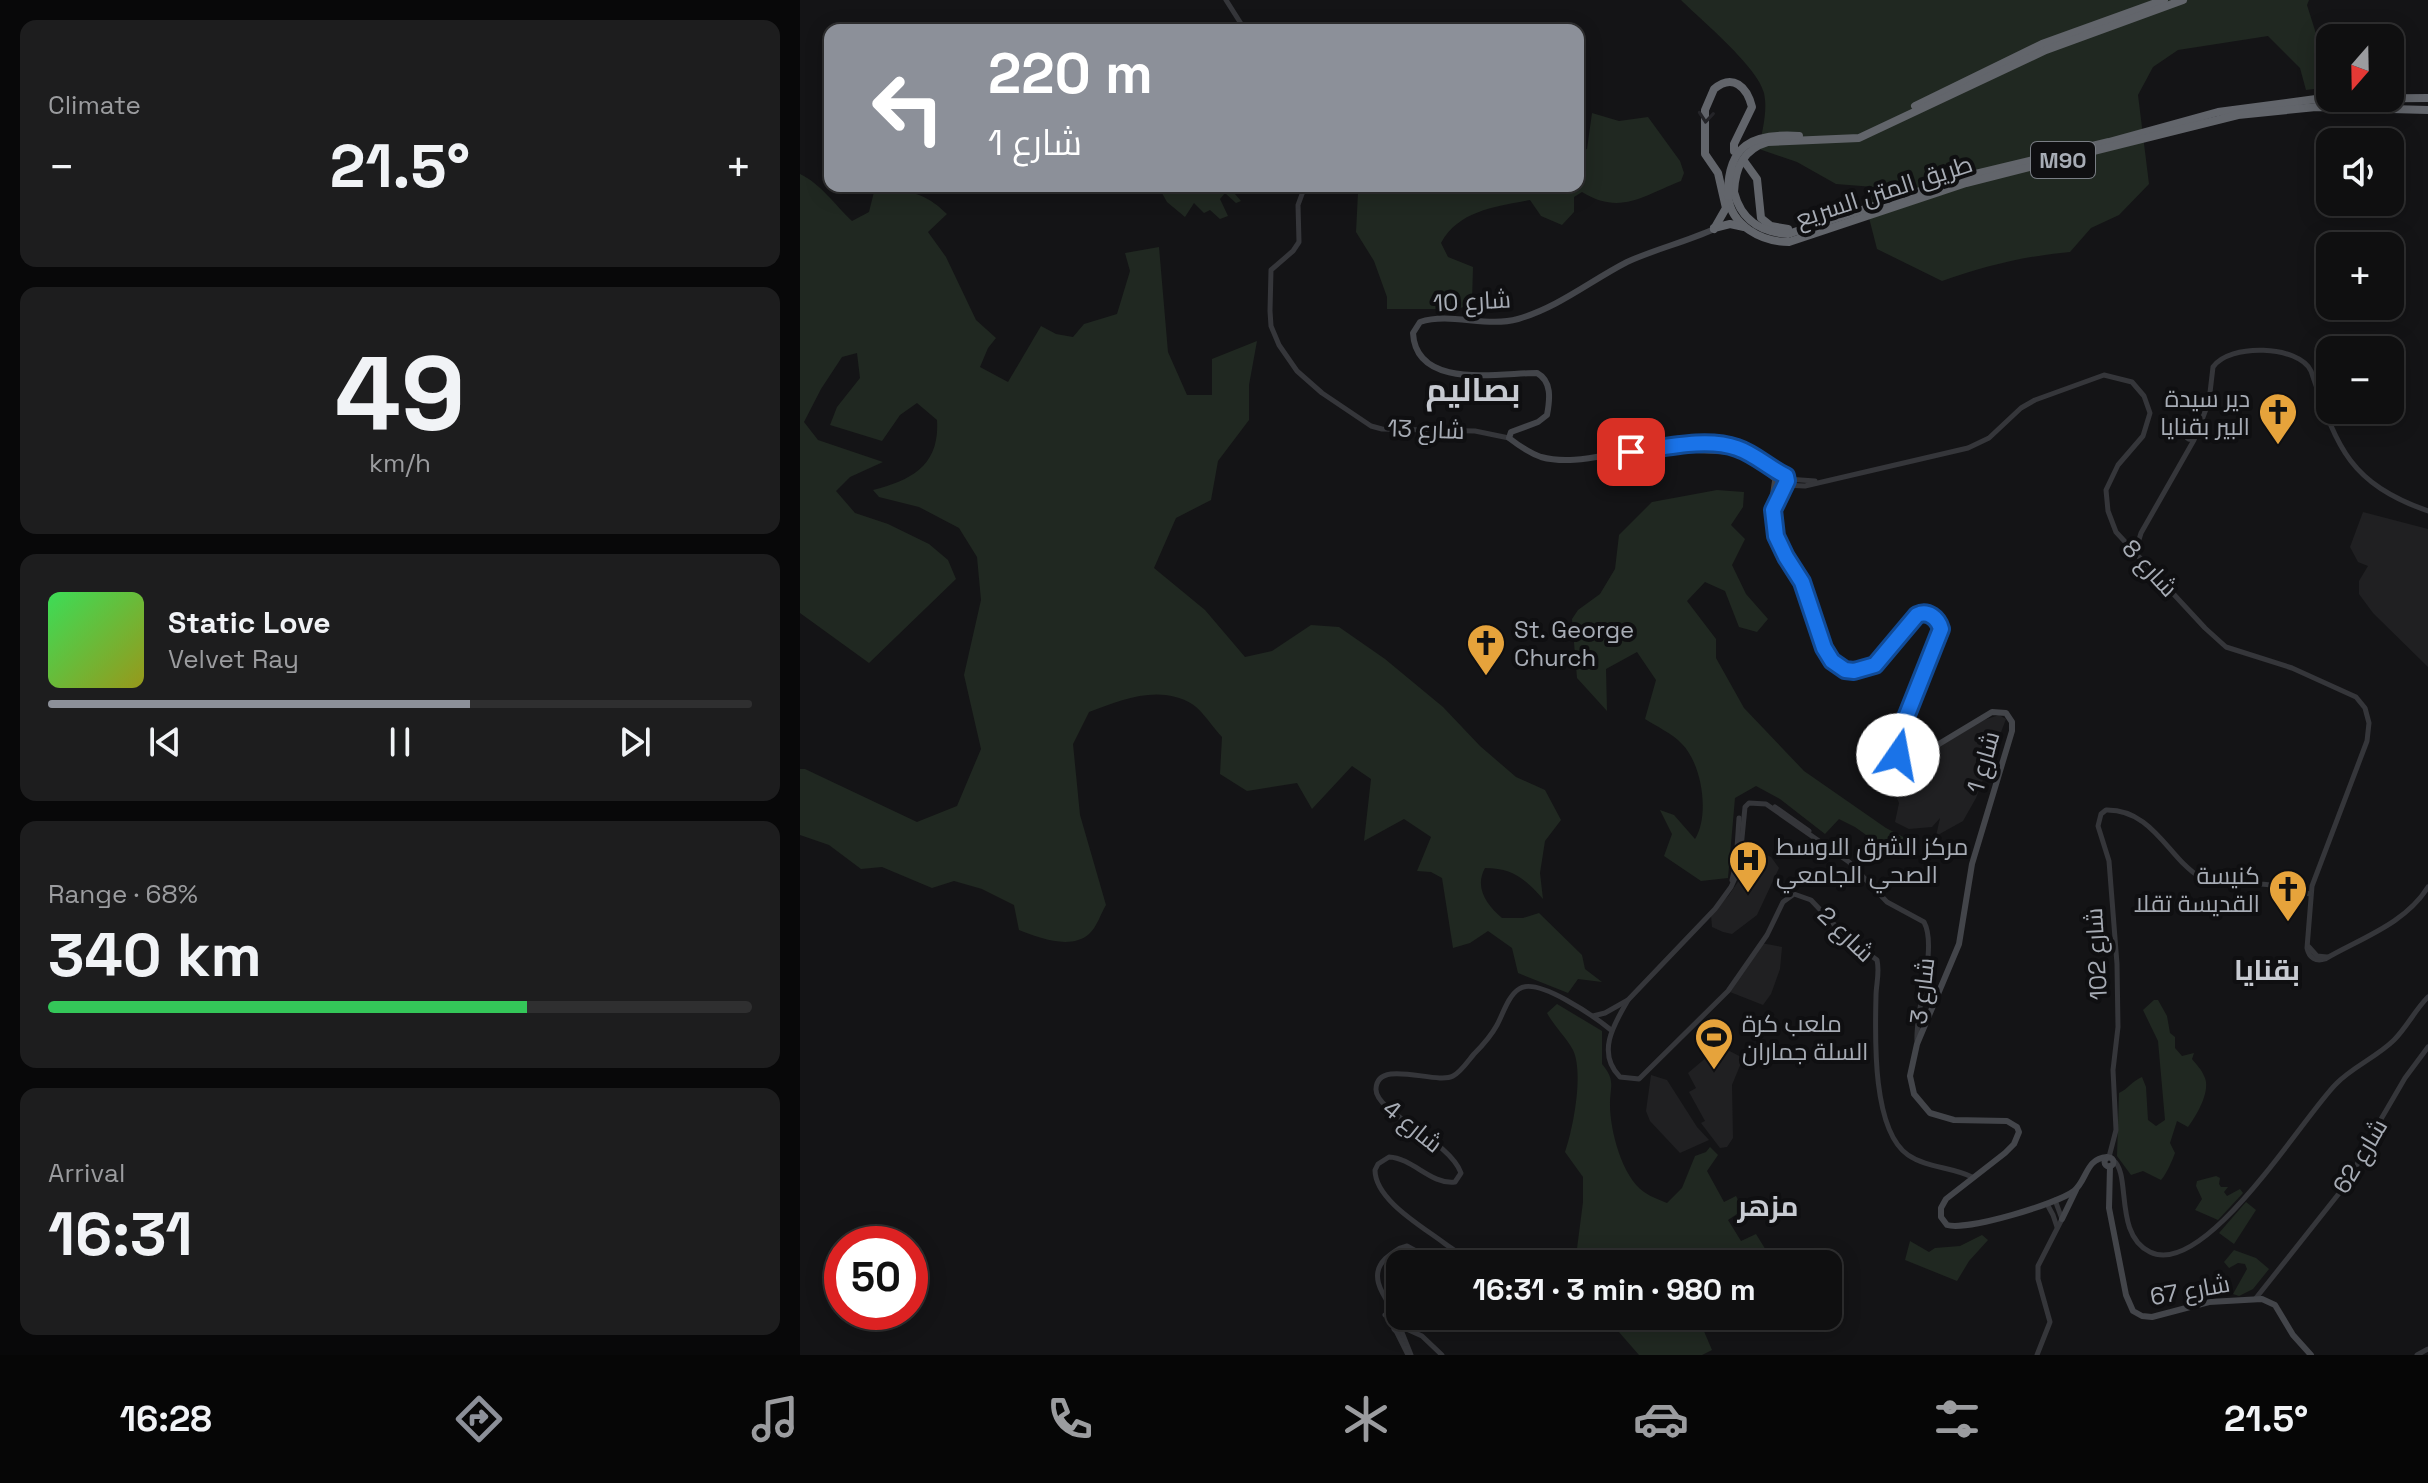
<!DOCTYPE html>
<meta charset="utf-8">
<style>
:root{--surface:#0f0f10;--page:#1d1d1e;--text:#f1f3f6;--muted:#9b9c9f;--line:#2f2f30;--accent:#8c9099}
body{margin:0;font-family:"Space Grotesk",Cairo,sans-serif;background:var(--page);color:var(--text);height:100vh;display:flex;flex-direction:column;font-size:30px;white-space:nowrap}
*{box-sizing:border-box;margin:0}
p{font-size:26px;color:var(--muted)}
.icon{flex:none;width:44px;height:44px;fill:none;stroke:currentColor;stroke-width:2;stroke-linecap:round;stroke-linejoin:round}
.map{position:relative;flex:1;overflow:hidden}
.panel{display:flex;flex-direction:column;gap:20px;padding:20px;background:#080809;width:800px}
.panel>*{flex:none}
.guide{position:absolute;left:24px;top:24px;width:760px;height:168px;border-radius:16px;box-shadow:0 4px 20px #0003,0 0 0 2px var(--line);background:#8c9099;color:#fff;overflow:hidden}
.needle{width:52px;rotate:200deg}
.buttons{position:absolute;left:1516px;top:24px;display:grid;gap:16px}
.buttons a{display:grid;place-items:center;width:88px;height:88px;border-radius:16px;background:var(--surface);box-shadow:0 4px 20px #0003,0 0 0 2px var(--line);font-size:40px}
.speed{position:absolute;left:24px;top:1226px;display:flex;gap:16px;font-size:40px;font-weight:700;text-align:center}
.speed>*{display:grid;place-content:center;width:104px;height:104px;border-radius:50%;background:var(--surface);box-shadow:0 4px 20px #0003,0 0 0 2px var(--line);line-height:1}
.speed .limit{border:12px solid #d22;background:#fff;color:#111}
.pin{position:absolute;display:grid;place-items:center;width:68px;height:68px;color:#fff;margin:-34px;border-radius:16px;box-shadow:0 4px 12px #0006}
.me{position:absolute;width:88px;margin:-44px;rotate:12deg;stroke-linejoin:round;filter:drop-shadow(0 0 6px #0008)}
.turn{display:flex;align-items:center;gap:28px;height:168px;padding:0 32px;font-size:36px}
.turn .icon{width:104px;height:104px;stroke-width:2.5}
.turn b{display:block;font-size:56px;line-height:68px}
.big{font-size:60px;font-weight:700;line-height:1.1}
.panel .tile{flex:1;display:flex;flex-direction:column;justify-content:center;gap:12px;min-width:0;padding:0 28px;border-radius:16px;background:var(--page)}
.panel .dial{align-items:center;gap:0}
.dial b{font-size:104px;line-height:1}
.song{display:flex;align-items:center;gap:24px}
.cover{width:96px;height:96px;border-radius:12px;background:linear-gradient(135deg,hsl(130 70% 55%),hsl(60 70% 35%))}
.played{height:8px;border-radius:4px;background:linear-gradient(90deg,var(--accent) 60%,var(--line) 60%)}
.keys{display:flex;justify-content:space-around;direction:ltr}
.heat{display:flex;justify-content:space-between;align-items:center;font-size:44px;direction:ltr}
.charge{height:12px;border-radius:6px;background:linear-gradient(90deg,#34c759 68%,var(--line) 0)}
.trip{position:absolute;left:586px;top:1250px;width:456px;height:80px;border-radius:16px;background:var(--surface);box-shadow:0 4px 20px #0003,0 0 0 2px var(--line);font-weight:700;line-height:80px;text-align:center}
.tabs{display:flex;height:128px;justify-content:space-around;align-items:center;background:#060606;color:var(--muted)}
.tabs .icon{width:56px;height:56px}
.tabs .on{color:var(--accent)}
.tabs b{font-size:36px;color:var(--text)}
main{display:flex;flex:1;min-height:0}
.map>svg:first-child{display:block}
</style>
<main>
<section class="panel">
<div class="tile"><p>Climate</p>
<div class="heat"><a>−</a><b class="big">21.5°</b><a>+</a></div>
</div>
<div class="tile dial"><b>49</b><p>km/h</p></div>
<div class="tile">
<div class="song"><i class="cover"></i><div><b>Static Love</b><p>Velvet Ray</p></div></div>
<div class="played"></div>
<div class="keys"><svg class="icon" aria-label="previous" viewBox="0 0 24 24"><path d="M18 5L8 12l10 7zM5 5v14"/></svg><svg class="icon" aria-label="pause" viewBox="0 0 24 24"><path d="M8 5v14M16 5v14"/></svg><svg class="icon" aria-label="next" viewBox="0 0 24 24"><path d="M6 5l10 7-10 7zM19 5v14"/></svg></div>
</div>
<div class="tile"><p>Range · 68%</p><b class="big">340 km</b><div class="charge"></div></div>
<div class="tile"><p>Arrival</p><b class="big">16:31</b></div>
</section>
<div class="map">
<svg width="1628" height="1355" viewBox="0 0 1628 1355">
<rect width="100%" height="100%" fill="#141416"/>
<g fill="#202022">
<polygon points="1563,512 1628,529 1628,667 1573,613 1559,594 1559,581 1568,566 1558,562 1550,547"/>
<polygon points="1199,715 1206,719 1176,798 1163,821 1136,836 1140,818 1132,827 1109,829 1095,822 1099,803 1096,796 1110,764 1184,720"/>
<polygon points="946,851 962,853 971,857 979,868 957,915 932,934 923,932 912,927 911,915 929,895 942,876"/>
<polygon points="961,943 982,947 980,969 971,994 963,1005 930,992"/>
<polygon points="920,1046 943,1058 932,1085 933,1138 927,1147 920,1148 901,1123 905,1121 889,1092 896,1088 888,1073"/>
<polygon points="851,1075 867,1080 897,1127 909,1140 880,1153 850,1121 846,1111"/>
</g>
<g fill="#202821">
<path d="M881 0H1509L1507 5 1518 40 1530 49V87L1506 90 1500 68 1468 36 1378 50 1353 67 1338 95 1349 184 1319 215 1291 228 1270 252C1225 256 1185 266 1142 281L1077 249 1067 210 1074 187 1036 184 997 162 959 149C962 131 968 111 964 93 958 67 901 20 881 0Z"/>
<path d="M792 113 819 121 848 117 880 161 884 173 881 181C844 195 821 216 782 192L774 197V212L762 225 741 216 730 200C696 207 659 210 641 243L648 257 673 267 672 302 659 309H587V297L574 261 556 232 558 193 570 186H778V151L787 149Z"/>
<path d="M0 174C21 184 34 204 52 221L69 212 74 192C105 189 124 191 147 214L128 232 146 257 176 320 196 338 188 348 180 367 208 382 241 326 256 334 273 337 284 324 317 314 330 271 325 253 359 247 368 352 387 395H412V359L457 341 449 385V420L418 461 411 500 376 518 354 568 405 610 445 657 472 651 511 625 539 627 585 659 643 707 680 746 716 777 745 790 761 820 745 841 740 873 743 899C725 879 713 868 685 868 674 888 687 905 702 918H723L739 913 782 955 785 969 802 982 778 979 768 993 718 973 712 948 688 931 670 943 653 948 642 878 631 872 617 871 631 837 604 819 564 841 571 779 552 766 512 809 497 783 447 791 420 774 422 737C413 728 403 711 392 704 359 684 321 700 289 712L273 744 280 815 306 905C301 913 297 927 289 934 271 950 239 938 219 930L214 905 182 889 154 881 132 888 82 867 61 869 29 845 0 835V769H5L117 822 157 806 181 749 164 675 181 600 177 557 159 528 119 507 79 497 73 490C112 480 140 465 137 420L117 403 100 415 82 441 30 425 37 407 60 378 57 353 42 357 21 389 4 422 18 440 83 462 50 477 36 491 55 513 88 524 129 544 148 560 156 579 69 663 0 613Z"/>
<polygon points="358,186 428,186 441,201 436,203 425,193 420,199 428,216 420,219 410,210 404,213 394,203 385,217 367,202"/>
<path d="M917 490 944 492 943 507 931 525 945 539 932 565 946 594 968 619 957 632 939 627 925 591 905 582 887 601 916 639V658L944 708 1004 771 1086 828 1107 839 1097 857 1055 827 1039 819 1025 834 980 799 956 786 935 798 928 878 901 881 864 856 872 834 860 810 874 815 895 839C910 815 902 764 882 744 873 734 856 726 845 719L856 680 837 652 806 669 807 711 777 678 772 619 778 610 800 594 815 569 819 535 852 502Z"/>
<path d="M1354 1000H1358L1367 1016 1370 1033 1375 1037V1048L1382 1056 1394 1053 1392 1059C1396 1064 1402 1070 1404 1076 1412 1090 1396 1116 1388 1127L1377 1121 1370 1143 1375 1153C1372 1161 1366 1175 1361 1180L1343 1171 1331 1175 1317 1156 1319 1093C1328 1089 1332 1081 1342 1077L1346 1087 1348 1120 1356 1126 1365 1120 1358 1041 1343 1010Z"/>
<path d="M757 1004 802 1031V1064C816 1081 810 1085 810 1105 810 1130 822 1177 844 1192 851 1197 860 1200 867 1203L882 1188 895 1156 906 1152 910 1147 918 1155 907 1171 924 1202 936 1196 943 1210 928 1220 941 1241 956 1234 972 1260 967 1264H775L783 1202V1177L765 1152C773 1129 784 1073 773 1050 766 1037 754 1026 747 1013Z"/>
<polygon points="1416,1176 1420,1178 1419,1184 1421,1187 1428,1187 1424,1192 1427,1196 1440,1189 1443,1193 1418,1220 1395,1210 1402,1199 1396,1186 1397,1181"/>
<polygon points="1446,1202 1456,1210 1434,1244 1419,1233"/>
<polygon points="1182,1235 1188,1240 1169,1261 1157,1281 1105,1260 1110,1241 1129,1252 1135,1248 1160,1246"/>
<polygon points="1434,1250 1456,1258 1469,1269 1453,1289 1439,1296 1433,1294 1447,1269 1445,1264 1438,1263 1429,1268 1424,1262"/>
<polygon points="805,1316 912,1316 903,1329 912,1350 902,1355 839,1355"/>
</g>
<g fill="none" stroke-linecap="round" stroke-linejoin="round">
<g stroke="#35363a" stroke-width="5">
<polyline points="426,0 445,30"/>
<polyline points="505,186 498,205 499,242 493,251 471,270 470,311 471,326 479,345 497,371 522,393 571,426 582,429 675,431 709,438"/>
<circle cx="1391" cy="434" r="5.5"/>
<path d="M1397 433 1409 401 1413 367C1429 343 1499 345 1511 371 1537 446 1547 482 1628 511"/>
<polyline points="987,479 1015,481"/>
<path d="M983 485 1005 486 1168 448 1189 438 1221 408 1235 400 1304 375 1332 382 1344 396 1350 413 1343 436 1318 465 1306 490 1308 511 1316 532 1405 628 1426 647 1492 668 1556 697 1565 708 1569 723 1567 741 1512 886 1507 948C1509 958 1516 962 1525 959 1561 938 1605 924 1628 887"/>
<polyline points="1335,553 1341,533 1394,440"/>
<polyline points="975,807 1009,831"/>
<polyline points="932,880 936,863 939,818"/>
<polyline points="1509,947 1517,956 1527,957"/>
<path d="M828 1000C814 1024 796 1053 820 1077L839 1079 928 991 967 935 983 902 994 894 1011 900 1046 937 1077 960C1080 973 1076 984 1076 996 1075 1037 1072 1130 1108 1155 1127 1168 1152 1167 1172 1177"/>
<path d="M793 1016 805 1013 828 1000 915 909 931 887 939 869 945 807 949 803 966 804 1049 862 1087 902 1124 922C1138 948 1115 1009 1117 1041"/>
<path d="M1309 1157 1316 1130 1313 1070 1318 1027 1317 964 1309 861 1298 826 1301 814 1306 810C1353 809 1369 859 1400 877 1420 888 1440 882 1461 884 1478 885 1494 890 1510 894"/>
<path d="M1313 1160C1332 1174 1313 1234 1350 1252 1405 1279 1502 1118 1536 1084 1552 1067 1577 1057 1594 1040 1607 1027 1615 1010 1628 997"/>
<polyline points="1247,1204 1253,1215 1257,1227"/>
<path d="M668 1264C662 1253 653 1250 644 1243 623 1227 575 1200 575 1170L578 1164 589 1157C613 1158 631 1185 655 1182L661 1173C649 1140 575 1112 576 1089 577 1058 636 1085 653 1076 661 1072 668 1061 674 1054 683 1045 691 1036 697 1025 703 1014 708 996 719 989 737 976 795 1017 811 1030"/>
<polyline points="1456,1298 1552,1177 1563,1150 1605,1078 1628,1047"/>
<polyline points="585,1315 592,1311"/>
<circle cx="598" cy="1327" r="4.5"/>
<path d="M600 1323C593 1305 564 1280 585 1259 592 1253 598 1248 607 1246L616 1251 629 1264"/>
<polyline points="602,1327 622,1336 642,1355"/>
<polyline points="601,1330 611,1355"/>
<polyline points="596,1331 608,1355"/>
<polyline points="1237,1355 1250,1322 1238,1279 1238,1266 1262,1219 1255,1200"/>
<polyline points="1617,1355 1628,1349"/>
</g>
<g stroke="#43454a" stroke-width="6">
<path d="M914 229C886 242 855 249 827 262 790 281 759 307 718 319 686 328 651 312 620 322L613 333C616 390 699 373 737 373 752 381 750 399 747 415L738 422 711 432 709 438C718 445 729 453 741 457 763 463 786 459 808 455 868 446 930 429 980 474"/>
<polyline points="857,448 935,452 954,461 975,479"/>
<circle cx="981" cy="480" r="6"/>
<path d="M975 481C970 507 972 535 986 558 993 568 1000 578 1005 589 1015 617 1020 678 1062 670 1087 665 1101 631 1117 615L1127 613 1139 622V635L1097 740 1098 755 1104 760 1114 759 1192 712 1206 713 1212 722V731L1172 864 1159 944 1117 1044 1110 1076 1114 1094 1130 1113 1154 1120 1207 1121 1217 1127 1219 1132 1214 1144 1205 1153 1146 1199 1141 1208V1217L1147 1225C1167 1231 1257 1204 1274 1191 1288 1179 1285 1159 1307 1157"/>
<polyline points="974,507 983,485"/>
<circle cx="1309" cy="1162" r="4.5"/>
<polyline points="1310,1166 1309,1208 1326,1295 1333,1311 1342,1316 1352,1317 1409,1302 1462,1299 1475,1305 1493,1335 1511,1355"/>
<polyline points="1262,1219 1276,1190"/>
</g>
<g stroke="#62656b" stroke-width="8">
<polyline points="944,161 957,179 961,218 971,226 988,229"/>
<path d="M934 192C941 220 960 232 988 234L1163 177 1309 142 1418 112 1516 99 1628 98"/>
<path d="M928 196C931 226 962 242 989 242L1166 183 1438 115 1516 107 1628 110"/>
<polyline points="914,228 930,224 944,227"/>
<path d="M914 229 926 208 918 173 905 154V110L914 89C933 73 947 87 952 107L934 144V151"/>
</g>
<g stroke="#62656b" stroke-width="8">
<polyline points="1115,106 1242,44 1364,0"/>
<path d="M934 192C935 167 944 149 968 142L1059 138 1246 50 1383 0"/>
<path d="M928 196C927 144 953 133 999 136"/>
</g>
</g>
<defs><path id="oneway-chevron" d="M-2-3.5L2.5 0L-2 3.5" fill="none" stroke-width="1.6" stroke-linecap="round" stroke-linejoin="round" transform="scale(2)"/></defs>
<use stroke="#242428" href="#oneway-chevron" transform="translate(906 117) rotate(95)"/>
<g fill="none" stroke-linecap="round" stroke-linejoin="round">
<g stroke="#114b97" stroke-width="20">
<path id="route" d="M831 452C863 448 906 437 937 448 955 454 969 468 986 476L987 481 973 510 976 536 986 557 1002 582 1024 648 1032 661 1045 670 1054 671 1075 665 1117 615C1128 610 1138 618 1141 629L1097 740 1098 755"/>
</g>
<use href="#route" stroke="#1a73e8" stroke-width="14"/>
</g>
<defs>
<g id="church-pin" transform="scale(2)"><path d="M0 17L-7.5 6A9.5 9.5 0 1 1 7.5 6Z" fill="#e6a33b" stroke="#0f0f11"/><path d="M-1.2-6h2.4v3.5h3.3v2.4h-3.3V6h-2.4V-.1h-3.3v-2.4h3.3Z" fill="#111"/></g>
<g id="hospital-pin" transform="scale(2)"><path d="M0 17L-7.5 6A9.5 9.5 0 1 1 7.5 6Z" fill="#e6a33b" stroke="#0f0f11"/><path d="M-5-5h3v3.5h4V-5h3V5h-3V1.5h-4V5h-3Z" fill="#111"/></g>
<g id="stadium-pin" transform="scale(2)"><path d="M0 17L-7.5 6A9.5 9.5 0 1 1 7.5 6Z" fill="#e6a33b" stroke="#0f0f11"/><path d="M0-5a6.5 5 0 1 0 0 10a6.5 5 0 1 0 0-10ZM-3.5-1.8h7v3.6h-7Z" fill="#111"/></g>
</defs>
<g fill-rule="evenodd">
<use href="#church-pin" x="1478" y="412"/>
<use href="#church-pin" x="686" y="643"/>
<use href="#hospital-pin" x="948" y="860"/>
<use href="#church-pin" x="1488" y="889"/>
<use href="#stadium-pin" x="914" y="1037"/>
</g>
<g text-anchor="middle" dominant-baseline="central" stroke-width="8" stroke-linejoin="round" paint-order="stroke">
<rect fill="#0f0f11" stroke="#797d84" stroke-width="2" x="1231" y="142" width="64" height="36" rx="6"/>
<g font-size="22" font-weight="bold" fill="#a7acb5">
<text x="1263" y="160">M90</text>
</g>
<g font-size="24" fill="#a7acb5" stroke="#0f0f11">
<text transform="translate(1084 191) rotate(-18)">طريق المتن السريع</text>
<text transform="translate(672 301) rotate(-3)">شارع 10</text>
<text transform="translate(626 429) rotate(2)">شارع 13</text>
<text transform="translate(1350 568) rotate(47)">شارع 8</text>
<text transform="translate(1183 762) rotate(-74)">شارع 1</text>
<text transform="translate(1046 934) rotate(44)">شارع 2</text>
<text transform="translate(1296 954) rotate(-93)">شارع 102</text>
<text transform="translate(1122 991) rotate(-83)">شارع 3</text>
<text transform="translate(613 1126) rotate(39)">شارع 4</text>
<text transform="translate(1560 1156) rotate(-59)">شارع 62</text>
<text transform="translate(1390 1290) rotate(-10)">شارع 67</text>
</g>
<g font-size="24" fill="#a7acb5" stroke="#0f0f11" text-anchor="start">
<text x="1450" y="398" text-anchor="end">دير سيدة<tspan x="1450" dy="28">البير بقنايا</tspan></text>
<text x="714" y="629">St. George<tspan x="714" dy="28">Church</tspan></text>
<text x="976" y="846">مركز الشرق الاوسط<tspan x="976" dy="28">الصحي الجامعي</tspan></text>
<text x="1460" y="875" text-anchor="end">كنيسة<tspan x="1460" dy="28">القديسة تقلا</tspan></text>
<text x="942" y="1023">ملعب كرة<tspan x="942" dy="28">السلة جماران</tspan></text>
</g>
<g font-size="28" font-weight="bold" fill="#c7cad1" stroke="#0f0f11">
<text x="1467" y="970">بقنايا</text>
<text x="968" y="1206">مزهر</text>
</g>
<g font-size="32" font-weight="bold" fill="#c7cad1" stroke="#0f0f11">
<text x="673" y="390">بصاليم</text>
</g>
</g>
</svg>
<div class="buttons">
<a><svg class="needle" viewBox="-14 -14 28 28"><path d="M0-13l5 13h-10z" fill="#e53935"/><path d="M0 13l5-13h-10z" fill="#9b9c9f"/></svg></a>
<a><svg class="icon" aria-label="sound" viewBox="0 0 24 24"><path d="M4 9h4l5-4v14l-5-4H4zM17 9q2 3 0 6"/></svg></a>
<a>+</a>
<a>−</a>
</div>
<div class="speed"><div class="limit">50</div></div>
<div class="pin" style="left:831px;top:452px;background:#d93025"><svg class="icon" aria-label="arrive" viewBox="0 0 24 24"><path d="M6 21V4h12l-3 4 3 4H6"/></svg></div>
<svg class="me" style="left:1098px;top:755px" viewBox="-20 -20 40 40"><circle r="19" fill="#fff"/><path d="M0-13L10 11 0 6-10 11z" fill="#1a73e8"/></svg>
<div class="trip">16:31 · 3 min · 980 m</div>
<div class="guide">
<div class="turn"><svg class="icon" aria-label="left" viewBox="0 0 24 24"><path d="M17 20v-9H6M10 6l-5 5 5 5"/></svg><div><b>220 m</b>شارع 1</div></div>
</div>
</div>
</main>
<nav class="tabs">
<b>16:28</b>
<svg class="icon on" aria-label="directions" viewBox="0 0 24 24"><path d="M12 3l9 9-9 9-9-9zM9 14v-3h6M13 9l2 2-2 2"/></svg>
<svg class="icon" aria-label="music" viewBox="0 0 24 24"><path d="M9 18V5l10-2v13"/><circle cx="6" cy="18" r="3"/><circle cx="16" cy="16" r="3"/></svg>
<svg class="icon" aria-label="phone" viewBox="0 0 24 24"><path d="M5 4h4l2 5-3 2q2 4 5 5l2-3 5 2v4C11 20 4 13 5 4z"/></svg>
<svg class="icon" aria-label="climate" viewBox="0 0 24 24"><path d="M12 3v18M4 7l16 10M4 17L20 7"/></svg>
<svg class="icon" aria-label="car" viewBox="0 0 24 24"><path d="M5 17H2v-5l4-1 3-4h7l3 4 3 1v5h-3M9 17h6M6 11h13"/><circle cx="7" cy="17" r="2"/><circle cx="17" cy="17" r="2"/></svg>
<svg class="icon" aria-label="filters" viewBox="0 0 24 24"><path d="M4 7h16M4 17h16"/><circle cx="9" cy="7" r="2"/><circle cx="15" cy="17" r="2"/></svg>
<b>21.5°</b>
</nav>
